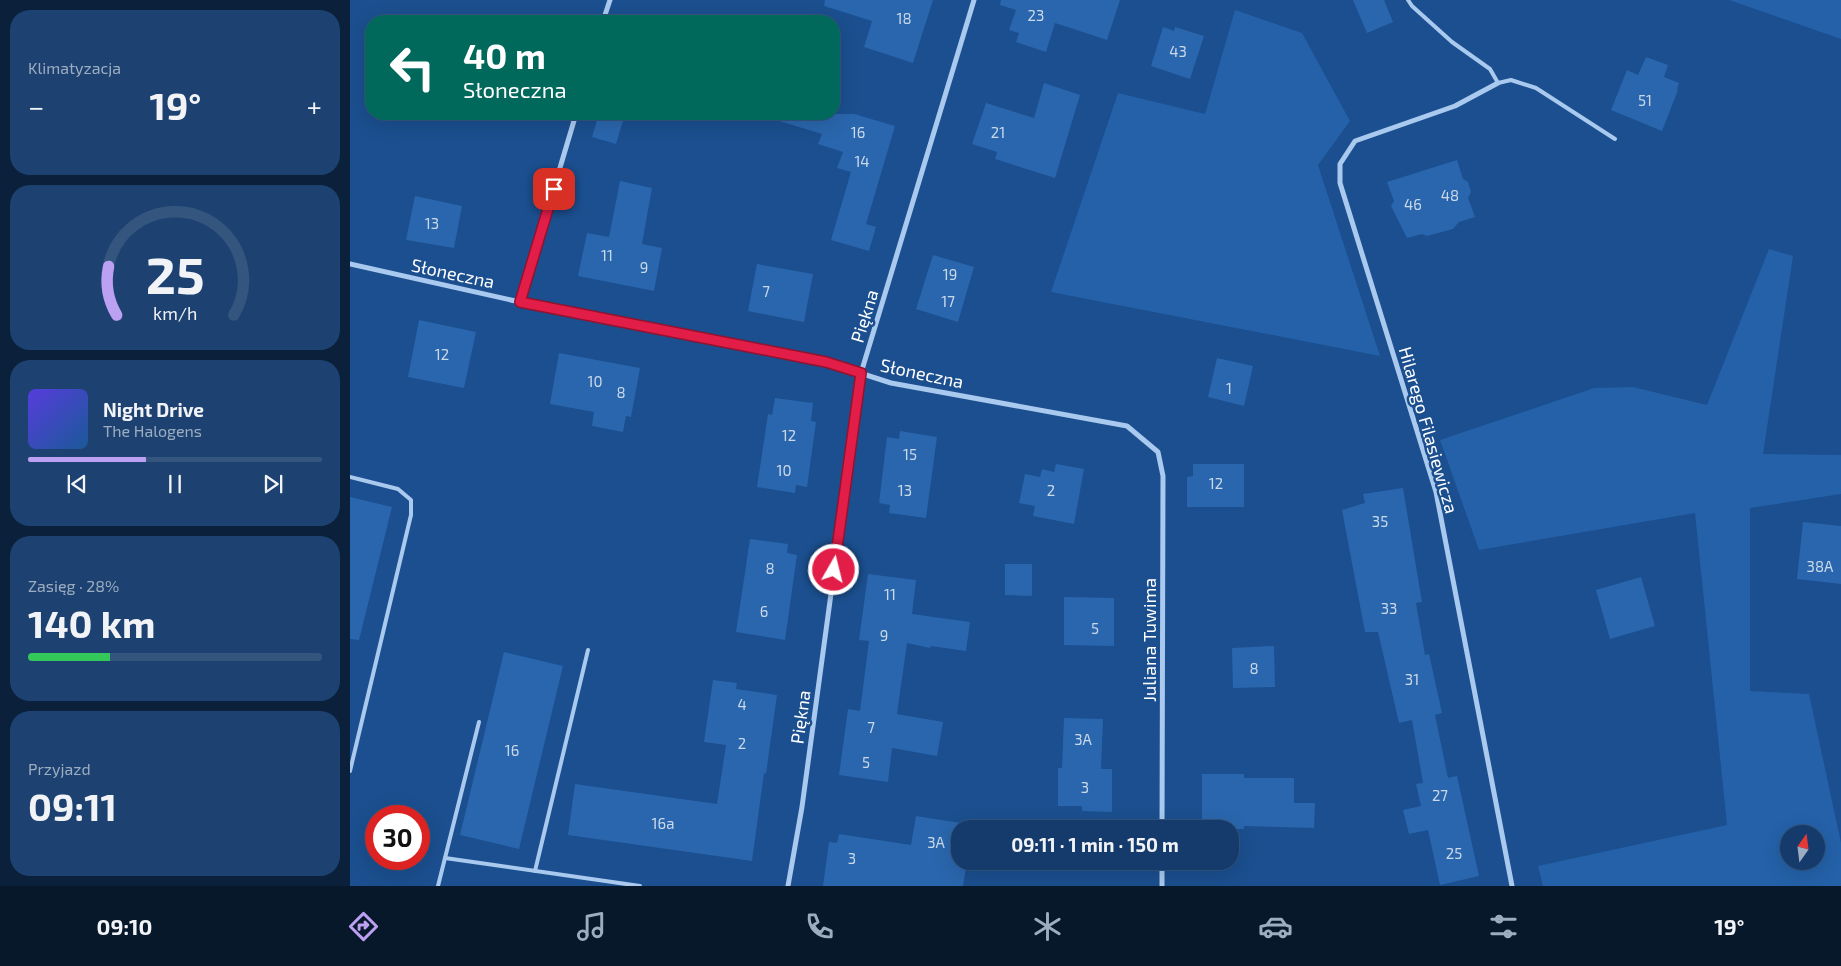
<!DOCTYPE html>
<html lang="pl">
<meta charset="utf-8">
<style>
:root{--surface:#143b6b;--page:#1d4271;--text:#f1f3f6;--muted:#9dadc1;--line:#33557e;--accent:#bca0f2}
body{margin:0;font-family:"Exo 2",sans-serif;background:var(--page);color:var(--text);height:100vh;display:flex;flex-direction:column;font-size:19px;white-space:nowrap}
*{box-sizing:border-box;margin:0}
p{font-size:16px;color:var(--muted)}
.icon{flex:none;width:28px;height:28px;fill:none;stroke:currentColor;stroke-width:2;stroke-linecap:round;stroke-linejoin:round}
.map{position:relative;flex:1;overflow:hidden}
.drawer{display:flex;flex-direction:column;gap:10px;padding:10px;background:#0b203b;width:350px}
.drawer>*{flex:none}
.top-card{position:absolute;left:15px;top:15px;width:475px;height:105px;border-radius:20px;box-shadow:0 5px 20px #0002,0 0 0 1px var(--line);background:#00695c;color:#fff;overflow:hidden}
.needle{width:32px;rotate:14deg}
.controls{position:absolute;left:1430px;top:825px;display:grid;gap:10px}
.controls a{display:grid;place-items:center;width:45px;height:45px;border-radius:50%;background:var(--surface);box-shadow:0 5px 20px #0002,0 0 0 1px var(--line);font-size:25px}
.speed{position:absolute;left:15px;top:805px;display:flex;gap:10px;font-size:25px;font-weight:700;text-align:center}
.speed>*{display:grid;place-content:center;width:65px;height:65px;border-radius:50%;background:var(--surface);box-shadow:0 5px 20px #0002,0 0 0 1px var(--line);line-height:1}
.speed .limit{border:8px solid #d22;background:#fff;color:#111}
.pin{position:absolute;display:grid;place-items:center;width:42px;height:42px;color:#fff;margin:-21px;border-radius:10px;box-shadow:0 2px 8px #0006}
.me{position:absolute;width:55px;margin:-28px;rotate:8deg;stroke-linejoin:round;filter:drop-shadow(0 0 4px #0008)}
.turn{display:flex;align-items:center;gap:18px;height:105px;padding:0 15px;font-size:22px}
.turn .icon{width:65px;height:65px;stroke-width:2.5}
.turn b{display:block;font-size:35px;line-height:42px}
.big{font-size:38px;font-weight:700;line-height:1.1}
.drawer .card{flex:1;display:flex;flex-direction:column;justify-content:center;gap:8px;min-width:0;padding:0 18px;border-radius:20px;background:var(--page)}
.drawer .dial{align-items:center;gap:0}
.dial svg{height:130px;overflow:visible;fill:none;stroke:var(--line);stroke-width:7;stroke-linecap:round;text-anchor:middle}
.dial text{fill:var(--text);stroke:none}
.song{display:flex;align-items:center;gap:15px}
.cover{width:60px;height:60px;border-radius:8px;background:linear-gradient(135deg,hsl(250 70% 55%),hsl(210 70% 35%))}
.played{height:5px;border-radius:2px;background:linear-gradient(90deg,var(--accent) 40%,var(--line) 40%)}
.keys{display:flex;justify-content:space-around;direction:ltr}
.heat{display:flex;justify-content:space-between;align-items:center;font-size:28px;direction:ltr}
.charge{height:8px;border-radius:4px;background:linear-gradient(90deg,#34c759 28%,var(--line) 0)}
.trip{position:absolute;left:601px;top:820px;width:288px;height:50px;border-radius:20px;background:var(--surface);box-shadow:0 5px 20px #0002,0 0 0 1px var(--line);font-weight:700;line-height:50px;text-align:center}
.menu{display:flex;height:80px;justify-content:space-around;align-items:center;background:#08182b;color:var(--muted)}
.menu .icon{width:35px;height:35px}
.menu .selected{color:var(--accent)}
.menu b{font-size:22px;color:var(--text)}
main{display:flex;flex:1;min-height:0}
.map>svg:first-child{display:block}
</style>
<main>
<section class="drawer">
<div class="card"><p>Klimatyzacja</p>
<div class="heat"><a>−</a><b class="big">19°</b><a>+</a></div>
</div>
<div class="card dial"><svg viewBox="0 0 100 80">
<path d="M14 69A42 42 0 1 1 86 69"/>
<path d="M14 69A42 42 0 0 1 9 39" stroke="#bca0f2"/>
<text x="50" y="56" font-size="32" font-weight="700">25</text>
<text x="50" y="72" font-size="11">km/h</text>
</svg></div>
<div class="card">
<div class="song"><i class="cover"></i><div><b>Night Drive</b><p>The Halogens</p></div></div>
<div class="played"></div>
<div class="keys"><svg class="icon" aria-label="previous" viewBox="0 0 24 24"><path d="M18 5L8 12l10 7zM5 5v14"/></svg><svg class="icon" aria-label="pause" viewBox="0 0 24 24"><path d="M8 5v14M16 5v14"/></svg><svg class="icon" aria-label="next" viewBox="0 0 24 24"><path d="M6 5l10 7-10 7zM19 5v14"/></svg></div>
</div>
<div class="card"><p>Zasięg · 28%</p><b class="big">140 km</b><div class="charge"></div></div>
<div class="card"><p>Przyjazd</p><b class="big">09:11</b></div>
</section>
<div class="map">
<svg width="1491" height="886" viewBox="0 0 1491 886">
<rect width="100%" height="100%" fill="#1b4f8f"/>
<g fill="#2461a8" fill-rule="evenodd">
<polygon points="1379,0 1491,0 1491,39"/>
<polygon points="885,10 952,33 1000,121 968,165 1030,356 701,292 768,93 855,114"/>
<path d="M1419 249 1443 256 1413 454 1491 455V494L1400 508V691L1459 694 1491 843V886H1193L1188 866 1377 825 1345 513 1129 550 1090 440 1244 388 1283 387 1357 405ZM1439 834H1466V861H1439Z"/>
</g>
<g fill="#2a66ad">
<polygon points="475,0 583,0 563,63 514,47 522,21 474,6"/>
<polygon points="651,0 770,0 757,40 705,23 696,52 666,42 669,33 659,30 666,10 650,5"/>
<polygon points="1003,0 1034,0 1043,22 1017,33"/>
<polygon points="813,27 824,31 825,27 854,36 840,79 801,66"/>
<polygon points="1296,57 1318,65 1314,77 1329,83 1327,89 1328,90 1312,131 1261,110 1277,70 1288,75"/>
<polygon points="694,83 730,95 705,178 645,159 647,152 622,144 636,103 684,118"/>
<polygon points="249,114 275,114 266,144 242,137"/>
<polygon points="427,114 504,114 545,126 516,224 526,227 519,251 481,240 501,172 487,168 493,152 468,144 472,134 426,120"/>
<polygon points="1107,160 1113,179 1118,182 1121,192 1118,198 1125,217 1109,222 1103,229 1077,236 1072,234 1057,238 1041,206 1044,201 1037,182"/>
<polygon points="270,181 302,188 292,244 312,248 304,291 228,276 237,233 259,237"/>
<polygon points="65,196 112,206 104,248 56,240"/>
<polygon points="583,255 624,267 608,322 566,309"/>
<polygon points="407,264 463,274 454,322 398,311"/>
<polygon points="69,320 126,332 114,388 58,377"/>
<polygon points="209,353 290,368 281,417 276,416 273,432 242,426 244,412 200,404"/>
<polygon points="867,358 903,366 894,406 858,397"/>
<polygon points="425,398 463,403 461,421 466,422 457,487 446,485 445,493 407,487 418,414 422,415"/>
<polygon points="550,431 587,437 576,518 539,513 540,505 529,503 537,437 549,439"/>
<polygon points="706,464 734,469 724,524 683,516 685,506 669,503 675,474 690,477 692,469 704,472"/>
<polygon points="843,464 894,464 894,507 837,507 837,477 843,476"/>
<polygon points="1053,488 1072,602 1066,603 1075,655 1079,654 1092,713 1085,715 1098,778 1107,776 1129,876 1090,885 1078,830 1059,834 1053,810 1071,806 1066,784 1073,783 1062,720 1049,723 1028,632 1015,632 992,510 1015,503 1013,494"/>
<polygon points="0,497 42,507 9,640 0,639"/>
<polygon points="1453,522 1491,526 1491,584 1447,579"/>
<polygon points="400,539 438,544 437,553 447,555 435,640 386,632"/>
<polygon points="655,564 682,564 682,596 655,595"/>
<polygon points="518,574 566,580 562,614 620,622 616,651 581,646 580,648 557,643 547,714 593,722 587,756 542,748 538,782 489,775 498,709 510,711 519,641 509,640"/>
<polygon points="1291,577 1305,626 1260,639 1246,590"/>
<polygon points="714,597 764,598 764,646 714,645"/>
<polygon points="924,646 925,687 883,688 882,648"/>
<polygon points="154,652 213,666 169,849 110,835"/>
<polygon points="363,680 387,683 386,689 427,695 416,774 414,773 402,861 218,835 225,784 367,804 376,745 354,742"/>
<polygon points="714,718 753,719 751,769 762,769 762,812 732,811 732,806 708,806 708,768 712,768"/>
<polygon points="852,774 894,774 894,778 944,778 944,803 965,803 964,828 894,826 894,829 852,829"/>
<polygon points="566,816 623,825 622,829 610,829 610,861 617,861 613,886 473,886 479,842 487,843 489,834 561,845"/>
</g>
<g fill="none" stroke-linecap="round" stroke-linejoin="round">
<g stroke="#a9c9ee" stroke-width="4">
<polyline points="1058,0 1062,6 1102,42 1140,69 1148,83 1161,80 1186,88 1265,139"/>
<polyline points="0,477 48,489 61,500 61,515 0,771"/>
<polyline points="95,858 290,886"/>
<polyline points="185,871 238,650"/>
<polyline points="88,886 129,722"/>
</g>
<g stroke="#a9c9ee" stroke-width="5">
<polyline points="253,21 260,0"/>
<polyline points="1148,83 1105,106 1005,141 990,164 990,183 1086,492 1162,886"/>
<polyline points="0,264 170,302 476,362 541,383 777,426 808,452 813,476 812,829"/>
<polyline points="170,302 226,114"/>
<polyline points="438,886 452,807 511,373 624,0"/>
<polyline points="812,886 812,861"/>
</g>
</g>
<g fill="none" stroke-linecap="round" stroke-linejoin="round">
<g stroke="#92132f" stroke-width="12">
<polyline id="route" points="204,189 170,302 476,362 511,373 484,570"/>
</g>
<use href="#route" stroke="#e11d48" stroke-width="9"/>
</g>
<g text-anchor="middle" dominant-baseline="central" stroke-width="5" stroke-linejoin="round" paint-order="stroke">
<g font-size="15" fill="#cad9ea">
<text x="686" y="15">23</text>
<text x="554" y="18">18</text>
<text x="828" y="51">43</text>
<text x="1295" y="100">51</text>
<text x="508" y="132">16</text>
<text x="648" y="132">21</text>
<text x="512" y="161">14</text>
<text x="1100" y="195">48</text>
<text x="1063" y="204">46</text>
<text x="82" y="223">13</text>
<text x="257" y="255">11</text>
<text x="294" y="267">9</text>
<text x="600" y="274">19</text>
<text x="416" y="291">7</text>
<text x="598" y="301">17</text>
<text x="92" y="354">12</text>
<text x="245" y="381">10</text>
<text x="879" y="388">1</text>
<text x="271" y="392">8</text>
<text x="439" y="435">12</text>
<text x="560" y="454">15</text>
<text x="434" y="470">10</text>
<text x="866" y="483">12</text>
<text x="555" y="490">13</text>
<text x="701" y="490">2</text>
<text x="1030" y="521">35</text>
<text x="1470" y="566">38A</text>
<text x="420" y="568">8</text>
<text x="540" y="594">11</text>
<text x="1039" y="608">33</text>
<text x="414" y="611">6</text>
<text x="745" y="628">5</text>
<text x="534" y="635">9</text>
<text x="904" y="668">8</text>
<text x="1062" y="679">31</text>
<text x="392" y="704">4</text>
<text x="521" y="727">7</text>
<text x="733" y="739">3A</text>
<text x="392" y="743">2</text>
<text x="162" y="750">16</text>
<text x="516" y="762">5</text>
<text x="735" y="787">3</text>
<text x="1090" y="795">27</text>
<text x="313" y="823">16a</text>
<text x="586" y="842">3A</text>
<text x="1104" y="853">25</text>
<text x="502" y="858">3</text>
</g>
<g font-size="18" fill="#fff" stroke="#1b4f8f">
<text transform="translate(103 273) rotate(12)">Słoneczna</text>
<text transform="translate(514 316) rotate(-73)">Piękna</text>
<text transform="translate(572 373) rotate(12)">Słoneczna</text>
<text transform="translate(1079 430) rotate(74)">Hilarego Filasiewicza</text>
<text transform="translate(799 640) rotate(-90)">Juliana Tuwima</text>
<text transform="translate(450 717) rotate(-82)">Piękna</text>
</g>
</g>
</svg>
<div class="controls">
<a><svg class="needle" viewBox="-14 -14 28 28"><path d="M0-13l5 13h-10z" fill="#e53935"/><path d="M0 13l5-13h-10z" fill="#9dadc1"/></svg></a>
</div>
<div class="speed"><div class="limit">30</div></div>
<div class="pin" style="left:204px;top:189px;background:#d93025"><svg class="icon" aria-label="arrive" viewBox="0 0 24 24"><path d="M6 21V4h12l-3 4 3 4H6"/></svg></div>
<svg class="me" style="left:484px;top:570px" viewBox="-20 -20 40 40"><circle r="17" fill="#e11d48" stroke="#fff" stroke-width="3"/><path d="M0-11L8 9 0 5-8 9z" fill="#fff"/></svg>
<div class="trip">09:11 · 1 min · 150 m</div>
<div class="top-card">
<div class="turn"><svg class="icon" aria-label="left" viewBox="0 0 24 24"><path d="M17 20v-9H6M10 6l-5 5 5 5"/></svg><div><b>40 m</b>Słoneczna</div></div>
</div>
</div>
</main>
<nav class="menu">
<b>09:10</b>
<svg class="icon selected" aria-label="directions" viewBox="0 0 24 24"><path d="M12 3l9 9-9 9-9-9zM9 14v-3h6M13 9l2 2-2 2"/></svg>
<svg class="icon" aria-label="music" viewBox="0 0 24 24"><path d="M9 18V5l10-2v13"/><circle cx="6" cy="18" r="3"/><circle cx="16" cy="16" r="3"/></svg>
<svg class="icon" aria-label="phone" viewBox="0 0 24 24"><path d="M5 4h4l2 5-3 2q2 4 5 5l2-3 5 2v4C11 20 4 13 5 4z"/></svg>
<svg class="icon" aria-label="climate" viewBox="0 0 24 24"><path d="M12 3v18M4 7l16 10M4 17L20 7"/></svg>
<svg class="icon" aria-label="car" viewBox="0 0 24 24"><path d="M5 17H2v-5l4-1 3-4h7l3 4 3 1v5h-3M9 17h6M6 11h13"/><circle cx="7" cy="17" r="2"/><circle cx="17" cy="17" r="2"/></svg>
<svg class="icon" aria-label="filters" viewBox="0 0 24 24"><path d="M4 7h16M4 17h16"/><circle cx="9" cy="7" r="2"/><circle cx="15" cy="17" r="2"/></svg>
<b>19°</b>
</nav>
